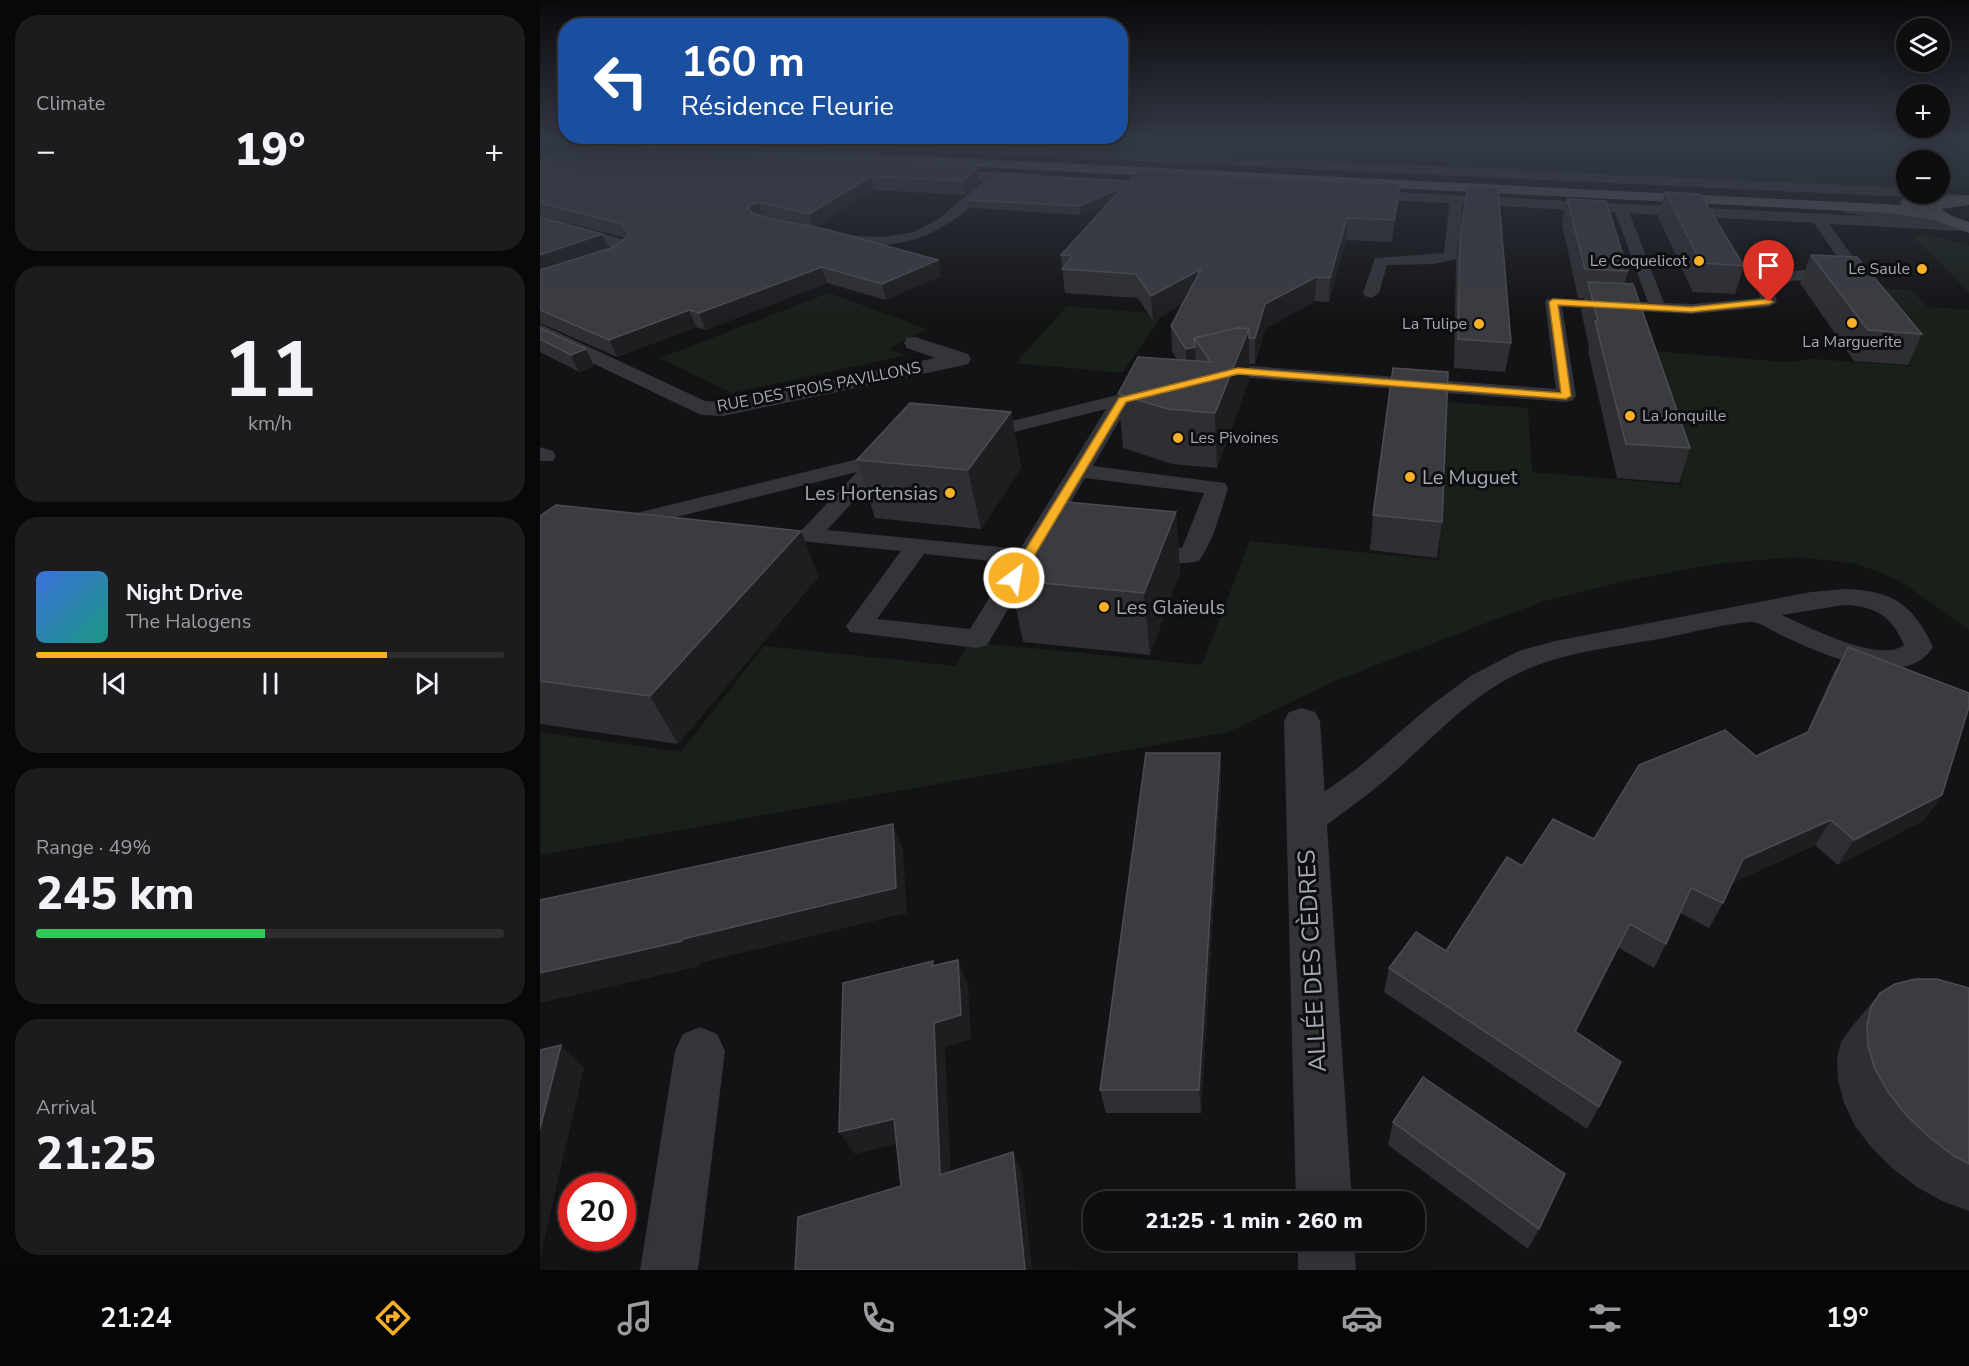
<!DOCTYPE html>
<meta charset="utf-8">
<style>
:root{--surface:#0e0e10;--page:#1c1c1e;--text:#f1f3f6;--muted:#9b9c9f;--line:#2e2e30;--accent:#f8b027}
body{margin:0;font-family:"Nunito Sans",sans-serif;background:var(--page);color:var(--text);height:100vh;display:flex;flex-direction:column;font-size:22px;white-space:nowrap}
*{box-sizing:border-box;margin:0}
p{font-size:20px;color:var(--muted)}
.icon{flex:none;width:33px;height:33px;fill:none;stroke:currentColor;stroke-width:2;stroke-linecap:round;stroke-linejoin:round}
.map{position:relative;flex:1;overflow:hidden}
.details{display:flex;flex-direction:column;gap:15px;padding:15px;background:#080809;width:540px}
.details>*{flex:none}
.guide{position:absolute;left:18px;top:18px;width:570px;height:126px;border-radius:24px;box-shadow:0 6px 24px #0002,0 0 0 2px var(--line);background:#1a4fa0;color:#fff;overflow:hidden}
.controls{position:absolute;left:1356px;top:18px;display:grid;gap:12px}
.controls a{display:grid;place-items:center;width:54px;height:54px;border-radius:50%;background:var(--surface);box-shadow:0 6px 24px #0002,0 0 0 2px var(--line);font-size:30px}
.speed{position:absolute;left:18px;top:1173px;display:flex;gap:12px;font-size:30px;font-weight:700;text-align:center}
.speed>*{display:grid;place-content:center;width:78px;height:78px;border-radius:50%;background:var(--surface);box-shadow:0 6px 24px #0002,0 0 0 2px var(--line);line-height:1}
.speed .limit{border:9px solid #d22;background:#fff;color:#111}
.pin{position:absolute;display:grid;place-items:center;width:51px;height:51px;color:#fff;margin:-62px -26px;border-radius:50% 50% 50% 0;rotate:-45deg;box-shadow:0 0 6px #0007}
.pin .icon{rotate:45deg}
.me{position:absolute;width:66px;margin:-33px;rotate:31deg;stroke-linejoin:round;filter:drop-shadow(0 0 4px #0008)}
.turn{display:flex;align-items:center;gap:21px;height:126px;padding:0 24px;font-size:27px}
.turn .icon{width:78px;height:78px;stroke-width:2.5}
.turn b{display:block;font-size:42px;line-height:51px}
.big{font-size:45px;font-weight:800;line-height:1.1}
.details .card{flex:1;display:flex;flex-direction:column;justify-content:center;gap:9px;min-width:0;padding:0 21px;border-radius:24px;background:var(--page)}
.details .dial{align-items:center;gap:0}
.dial b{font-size:78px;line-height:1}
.song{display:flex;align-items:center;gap:18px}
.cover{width:72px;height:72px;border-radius:9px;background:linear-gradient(135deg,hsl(220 70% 55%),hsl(170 70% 35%))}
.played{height:6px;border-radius:3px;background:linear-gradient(90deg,var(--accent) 75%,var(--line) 75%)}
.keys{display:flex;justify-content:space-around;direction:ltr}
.heat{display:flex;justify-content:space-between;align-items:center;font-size:33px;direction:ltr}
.charge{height:9px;border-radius:4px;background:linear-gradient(90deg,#34c759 49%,var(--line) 0)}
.trip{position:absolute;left:543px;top:1191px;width:342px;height:60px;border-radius:24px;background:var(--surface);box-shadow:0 6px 24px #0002,0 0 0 2px var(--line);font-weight:800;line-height:60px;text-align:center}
.tabs{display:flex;height:96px;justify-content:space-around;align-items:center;background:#060606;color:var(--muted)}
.tabs .icon{width:42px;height:42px}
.tabs .current{color:var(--accent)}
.tabs b{font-size:27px;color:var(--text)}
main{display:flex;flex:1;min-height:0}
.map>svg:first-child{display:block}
</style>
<main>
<section class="details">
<div class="card"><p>Climate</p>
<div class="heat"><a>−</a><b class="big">19°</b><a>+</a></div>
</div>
<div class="card dial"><b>11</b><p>km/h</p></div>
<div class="card">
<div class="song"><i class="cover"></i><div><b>Night Drive</b><p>The Halogens</p></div></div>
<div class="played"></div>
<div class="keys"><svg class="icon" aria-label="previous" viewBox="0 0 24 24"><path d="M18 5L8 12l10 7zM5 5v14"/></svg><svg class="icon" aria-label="pause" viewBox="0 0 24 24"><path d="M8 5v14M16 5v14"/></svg><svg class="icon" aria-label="next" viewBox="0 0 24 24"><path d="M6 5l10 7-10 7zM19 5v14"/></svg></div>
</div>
<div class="card"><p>Range · 49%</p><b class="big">245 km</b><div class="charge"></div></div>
<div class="card"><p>Arrival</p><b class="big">21:25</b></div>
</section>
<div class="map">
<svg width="1429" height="1270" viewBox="0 0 1429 1270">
<rect width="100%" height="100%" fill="#131315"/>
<g fill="#19201a">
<polygon points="757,141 1429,141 1429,191 1400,190 1400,160 1366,160 1366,189 911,168 910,162"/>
<polygon points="1372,235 1396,237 1429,245 1429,292"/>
<polygon points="1311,287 1371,290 1388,307 1429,310 1429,630 1360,581 1318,564 1258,557 1174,564 1081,582 1004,601 797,680 688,732 0,855 0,732 141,752 224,646 416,666 430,642 662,665 710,541 899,560 906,402 988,408 992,472 1142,485 1100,350 1247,362 1274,359 1371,366"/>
<polygon points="289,293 387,329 349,349 367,355 192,393 120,358"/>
<polygon points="527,306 623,314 582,373 476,363"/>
</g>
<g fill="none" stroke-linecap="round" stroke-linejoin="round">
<g fill="#34353a" fill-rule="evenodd">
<path d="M455 173 461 177C454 186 444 195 435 203 398 235 367 248 317 245 308 245 293 246 287 239L294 235 343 237 374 232 400 218 451 174Z"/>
<polygon points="914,196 919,197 923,206 916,259 894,264 847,265 839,293 831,298 825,296 823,293 835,258 904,253 909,206 908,200"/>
<path d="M1081 205 1088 209 1124 303 1151 304 1220 298 1218 289C1236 267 1274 270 1300 268L1303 265 1271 219 1278 215 1283 216 1319 265 1310 275 1305 277 1251 281 1234 291 1237 302 1229 307 1151 314 1022 307 1036 396 1033 400 1026 402 698 377 674 383 667 381 665 377 667 373 698 365 1016 389 1005 302 1007 299 1108 302 1074 209Z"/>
<polygon points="1310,206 1411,219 1418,223 1411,227 1305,213 1303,210 1305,207"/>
<path d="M614 386 621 388 624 392 621 396 589 404 553 466 685 483 688 488C680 513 674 540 659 561 640 566 612 561 593 556L590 551 593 546 602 544 642 548 664 493 545 478 447 645 437 648 310 632 306 626 361 551 269 542 261 540 257 535 317 472 80 531 72 529 68 524 72 519 355 450 363 451 366 456 363 461 348 464 287 530 480 549 566 409 438 441 431 439 428 435 431 431ZM384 554 471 563 430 629 337 619Z"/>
<polygon points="0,447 13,451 16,456 13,461 0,461"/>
<path d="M1304 589C1352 590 1373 604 1393 647 1364 693 1280 653 1243 636 1234 632 1219 621 1210 622 1183 624 1155 632 1129 637 1079 647 1022 651 975 675 928 698 891 740 852 774 829 795 802 813 777 832L765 836 753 832 748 823 753 814 819 767 889 707 932 675 979 651 1015 641 1271 592ZM1304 605C1335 606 1352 616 1364 645 1340 664 1268 627 1242 615Z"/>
</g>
<g fill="#34353a" fill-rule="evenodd">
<polygon points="248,141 342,141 1366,188 1366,194 1400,192 1429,196 1429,204 1369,197 255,145"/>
<polygon points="393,170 500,174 508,179 500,184 388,177 386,174"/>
<polygon points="815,190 1422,221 1428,222 1429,228 1422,231 809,198 807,195 809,192"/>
<polygon points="0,217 86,240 93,250 79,261 0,287 0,275 67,253 74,248 0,227"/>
<polygon points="0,324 165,401 183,402 395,358 367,348 364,343 367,338 375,337 428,354 431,359 428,364 420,366 183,416 161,415 0,338"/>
<polygon points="762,708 775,712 780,721 812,1202 756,1202 744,721 749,712"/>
<polygon points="160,1027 177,1034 185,1051 158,1270 100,1270 135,1051 143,1034"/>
<polygon points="758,1240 814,1240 816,1270 758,1270"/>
</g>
<polygon fill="#42444a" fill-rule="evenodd" points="73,143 287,148 294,152 287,156 68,150 66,147"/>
<path fill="#505259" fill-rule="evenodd" d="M34 141C71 141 107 148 144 150 202 154 260 153 318 153L1362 205 1360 202 1362 199 1429 195V205L1401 209 1412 216 1429 222V233L1395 220 1349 213 318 161 143 159 74 151 36 144Z"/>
</g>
<g fill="#2f2f33">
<polygon points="0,141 45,148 437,168 439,181 425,195 334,190 275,227 398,260 401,276 346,300 287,283 166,330 156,327 77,357 0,323 0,217 69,249 74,247 86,238 0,216"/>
<polygon points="105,141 249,141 250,145"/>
<polygon points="390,141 711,141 690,155"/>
<polygon points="1356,141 1413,141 1397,154 1354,147"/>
<polygon points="1125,192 1204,266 1195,294 1153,292 1118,217"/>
<polygon points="1027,199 1088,271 1085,283 1150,448 1139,483 1077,478 1048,351 1049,347 1041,310 1044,298 1038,298 1022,224"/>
<polygon points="429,200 858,206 852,242 806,240 789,302 775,301 725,329 715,364 709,364 709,380 677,468 632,464 583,448 578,394 637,360 632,351 631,326 642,304 613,321 598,298 525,293 521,255 569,203 540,215 431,208"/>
<polygon points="920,236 971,343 965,372 914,368 916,261"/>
<polygon points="1271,255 1382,334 1368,365 1314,361 1260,283"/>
<polygon points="0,328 54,366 39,372 0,352"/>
<polygon points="471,412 481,468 441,529 335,518 317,460"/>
<polygon points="636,512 640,572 610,655 483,642 470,580"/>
<polygon points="833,515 902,522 897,558 830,550"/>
<polygon points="0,516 261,531 278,577 138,744 0,724"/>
<polygon points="1308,647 1402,795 1384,820 1298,865 1275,845 1192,883 1183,903 1169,928 1140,913 1126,944 1114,968 1079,948 1036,1032 1059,1107 1047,1129 844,992 849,968 906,951 982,866 1054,839 1216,756 1266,734 1294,672"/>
<polygon points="680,753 681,779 661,1113 566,1113 560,1090"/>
<polygon points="1429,988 1429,1211 1402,1201 1377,1187 1352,1168 1332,1148 1315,1126 1304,1103 1298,1080 1297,1059 1301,1042 1311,1028 1340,993"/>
<polygon points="853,1122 999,1229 988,1249 848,1145"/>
</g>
<g fill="#1e1e21">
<polygon points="20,141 42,141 45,148 0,161 0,146"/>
<polygon points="692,141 711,141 690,155 690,142"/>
<polygon points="1407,141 1413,141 1397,154 1400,147"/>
<polygon points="437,168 439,181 425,195 422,181"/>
<polygon points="331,176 334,190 274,228 269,214"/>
<polygon points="598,181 598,190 540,215 539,206"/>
<polygon points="860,185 858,206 852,242 854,220"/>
<polygon points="218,202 223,216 213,221 208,207"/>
<polygon points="807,218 806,240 789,302 790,278"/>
<polygon points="62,234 69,249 0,273 0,255"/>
<polygon points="398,260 401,276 346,300 342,284"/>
<polygon points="282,267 287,283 166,330 159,313"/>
<polygon points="661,269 662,293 613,321 611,296"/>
<polygon points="776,277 775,301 725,329 715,364 715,338 725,304"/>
<polygon points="149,310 156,327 77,357 69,340"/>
<polygon points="709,329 709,380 677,468 675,413"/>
<polygon points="655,347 656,373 647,375 646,349"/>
<polygon points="46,349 54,366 39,372 31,355"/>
<polygon points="471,412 481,468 441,529 428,470"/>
<polygon points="636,512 640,572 610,655 604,593"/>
<polygon points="261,531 278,577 138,744 110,696"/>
<polygon points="680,753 681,779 661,1113 659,1090"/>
<polygon points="1402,795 1384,820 1298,865 1314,840"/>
<polygon points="1291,820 1275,845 1190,884 1203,859"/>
<polygon points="353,824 363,850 367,913 160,963 160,966 0,1003 0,973 143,939"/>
<polygon points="1090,924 1079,948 1024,1054 1035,1031"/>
<polygon points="418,960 428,985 431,1039 405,1047 412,1196 400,1175 394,1023"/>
<polygon points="21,1045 44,1068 0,1258 0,1129"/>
<polygon points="354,1119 367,1141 315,1154 299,1132"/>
<polygon points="473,1152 482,1174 492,1270 485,1270"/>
</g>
<g fill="#3b3c41" stroke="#4c4d53" stroke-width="1.5">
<polygon points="0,141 20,141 0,146"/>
<polygon points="663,141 692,141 690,142"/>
<polygon points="1366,141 1407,141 1400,147"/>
<polygon points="42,148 437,168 422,181 331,176 269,214 218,202 208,207 212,213 232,219 289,230 398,260 342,284 282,267 159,313 149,310 69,340 0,310 0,270 74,247 89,235 82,224 0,203 0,159"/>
<polygon points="599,170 672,176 860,185 854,220 807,218 790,278 776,277 725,304 715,338 709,338 709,329 698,328 654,338 655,347 646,349 631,326 661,269 611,296 596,274 522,269 533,256 521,255"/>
<polygon points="458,174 588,181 582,188 539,206 429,200"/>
<polygon points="928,186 958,188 971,343 918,339 920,236"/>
<polygon points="1125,192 1160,194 1204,266 1161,263"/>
<polygon points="1027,199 1066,201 1088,271 1045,269"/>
<polygon points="0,217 62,234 0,255"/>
<polygon points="1271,255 1317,257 1382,334 1328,330"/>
<polygon points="1048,282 1093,284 1150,448 1086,444 1055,321 1058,321"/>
<polygon points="0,328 46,349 31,355 0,339"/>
<polygon points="698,328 709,329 675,413 628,409 578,394 598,357 671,362 654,338"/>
<polygon points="853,368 908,372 902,522 833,515"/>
<polygon points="370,403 471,412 428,470 317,460"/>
<polygon points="515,501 636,512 604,593 470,580"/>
<polygon points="16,505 261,531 110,696 0,681 0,516"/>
<polygon points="1308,647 1429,693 1429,707 1402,795 1314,840 1291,820 1203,859 1183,903 1151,888 1126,944 1090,924 1035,1031 1081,1062 1059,1107 849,968 876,932 906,951 967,857 982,866 1013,819 1054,839 1099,765 1185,730 1216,756 1268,732"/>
<polygon points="606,753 680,753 659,1090 560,1090"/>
<polygon points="353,824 356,888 143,939 142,941 0,973 0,900"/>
<polygon points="418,960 421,1015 394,1023 400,1175 473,1152 485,1270 255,1270 258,1217 361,1186 354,1119 299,1132 303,983 393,961 392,966"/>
<polygon points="1375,979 1397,979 1429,988 1429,1164 1414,1156 1388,1136 1366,1115 1348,1092 1335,1069 1328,1046 1327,1025 1331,1007 1340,993 1355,984"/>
<polygon points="21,1045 0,1129 0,1050"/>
<polygon points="883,1077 1025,1174 999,1229 853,1122"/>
</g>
<linearGradient id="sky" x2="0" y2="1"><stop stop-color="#0a0a0c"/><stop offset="0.44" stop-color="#333946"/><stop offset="1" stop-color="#333946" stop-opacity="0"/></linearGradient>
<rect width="1429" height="319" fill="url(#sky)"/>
<polygon fill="#f8b027" stroke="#a17219" stroke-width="1.5" points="1013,299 1151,307 1229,299 1233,302 1229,304 1151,312 1018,305 1031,396 1026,399 698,374 586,402 481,578 474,581 468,578 579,398 698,368 1021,393 1009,302"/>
<g fill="#f8b027" stroke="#0e0e10" stroke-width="2">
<circle cx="1159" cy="261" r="6"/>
<circle cx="1382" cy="269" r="6"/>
<circle cx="1312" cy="323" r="6"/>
<circle cx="939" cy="324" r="6"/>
<circle cx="1090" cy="416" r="6"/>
<circle cx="638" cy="438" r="6"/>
<circle cx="870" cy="477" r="6"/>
<circle cx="410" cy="493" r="6"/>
<circle cx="564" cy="607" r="6"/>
</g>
<g text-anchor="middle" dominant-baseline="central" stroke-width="6" stroke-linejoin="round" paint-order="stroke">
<g font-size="16" fill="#a4a9b6" stroke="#0e0e10" text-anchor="end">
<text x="1147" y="261">Le Coquelicot</text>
<text x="1370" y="269">Le Saule</text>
<text x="927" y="324">La Tulipe</text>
<text x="1312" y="342" text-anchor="middle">La Marguerite</text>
<text x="1102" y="416" text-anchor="start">La Jonquille</text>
<text x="650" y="438" text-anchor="start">Les Pivoines</text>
</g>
<g font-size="16" fill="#a4a9b6" stroke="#0e0e10">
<text transform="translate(279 387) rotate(-11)">RUE DES TROIS PAVILLONS</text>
</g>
<g font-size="20" fill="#a4a9b6" stroke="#0e0e10" text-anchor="start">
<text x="882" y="477">Le Muguet</text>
<text x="398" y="493" text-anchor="end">Les Hortensias</text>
<text x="576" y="607">Les Glaïeuls</text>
</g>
<g font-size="24" fill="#a4a9b6" stroke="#0e0e10">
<text transform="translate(772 961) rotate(-93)">ALLÉE DES CÈDRES</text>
</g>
</g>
</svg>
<div class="controls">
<a><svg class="icon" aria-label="layers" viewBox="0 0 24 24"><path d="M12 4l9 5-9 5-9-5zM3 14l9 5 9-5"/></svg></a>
<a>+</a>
<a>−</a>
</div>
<div class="speed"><div class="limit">20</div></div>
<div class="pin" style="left:1229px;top:302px;background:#d93025"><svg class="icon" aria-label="arrive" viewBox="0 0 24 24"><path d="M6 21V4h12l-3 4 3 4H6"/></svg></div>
<svg class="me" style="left:474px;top:578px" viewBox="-20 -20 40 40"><circle r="17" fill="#f8b027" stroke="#fff" stroke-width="3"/><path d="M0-11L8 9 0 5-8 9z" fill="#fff"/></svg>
<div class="trip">21:25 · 1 min · 260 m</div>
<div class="guide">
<div class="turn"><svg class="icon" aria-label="left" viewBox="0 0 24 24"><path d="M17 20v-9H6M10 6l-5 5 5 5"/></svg><div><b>160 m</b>Résidence Fleurie</div></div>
</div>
</div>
</main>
<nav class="tabs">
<b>21:24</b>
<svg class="icon current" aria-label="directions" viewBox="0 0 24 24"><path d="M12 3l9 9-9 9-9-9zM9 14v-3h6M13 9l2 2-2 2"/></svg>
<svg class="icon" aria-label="music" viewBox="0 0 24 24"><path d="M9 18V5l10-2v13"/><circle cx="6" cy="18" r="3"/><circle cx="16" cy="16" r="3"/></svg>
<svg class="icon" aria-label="phone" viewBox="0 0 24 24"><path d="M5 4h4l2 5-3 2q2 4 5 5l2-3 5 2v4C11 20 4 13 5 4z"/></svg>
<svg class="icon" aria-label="climate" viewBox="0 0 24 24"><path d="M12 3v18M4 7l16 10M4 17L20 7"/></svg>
<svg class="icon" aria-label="car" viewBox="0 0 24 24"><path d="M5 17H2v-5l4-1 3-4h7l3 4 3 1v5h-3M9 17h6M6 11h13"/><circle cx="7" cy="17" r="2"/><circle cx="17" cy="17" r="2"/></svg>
<svg class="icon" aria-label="filters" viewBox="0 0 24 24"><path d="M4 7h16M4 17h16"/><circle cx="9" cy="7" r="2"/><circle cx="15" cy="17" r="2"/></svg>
<b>19°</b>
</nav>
